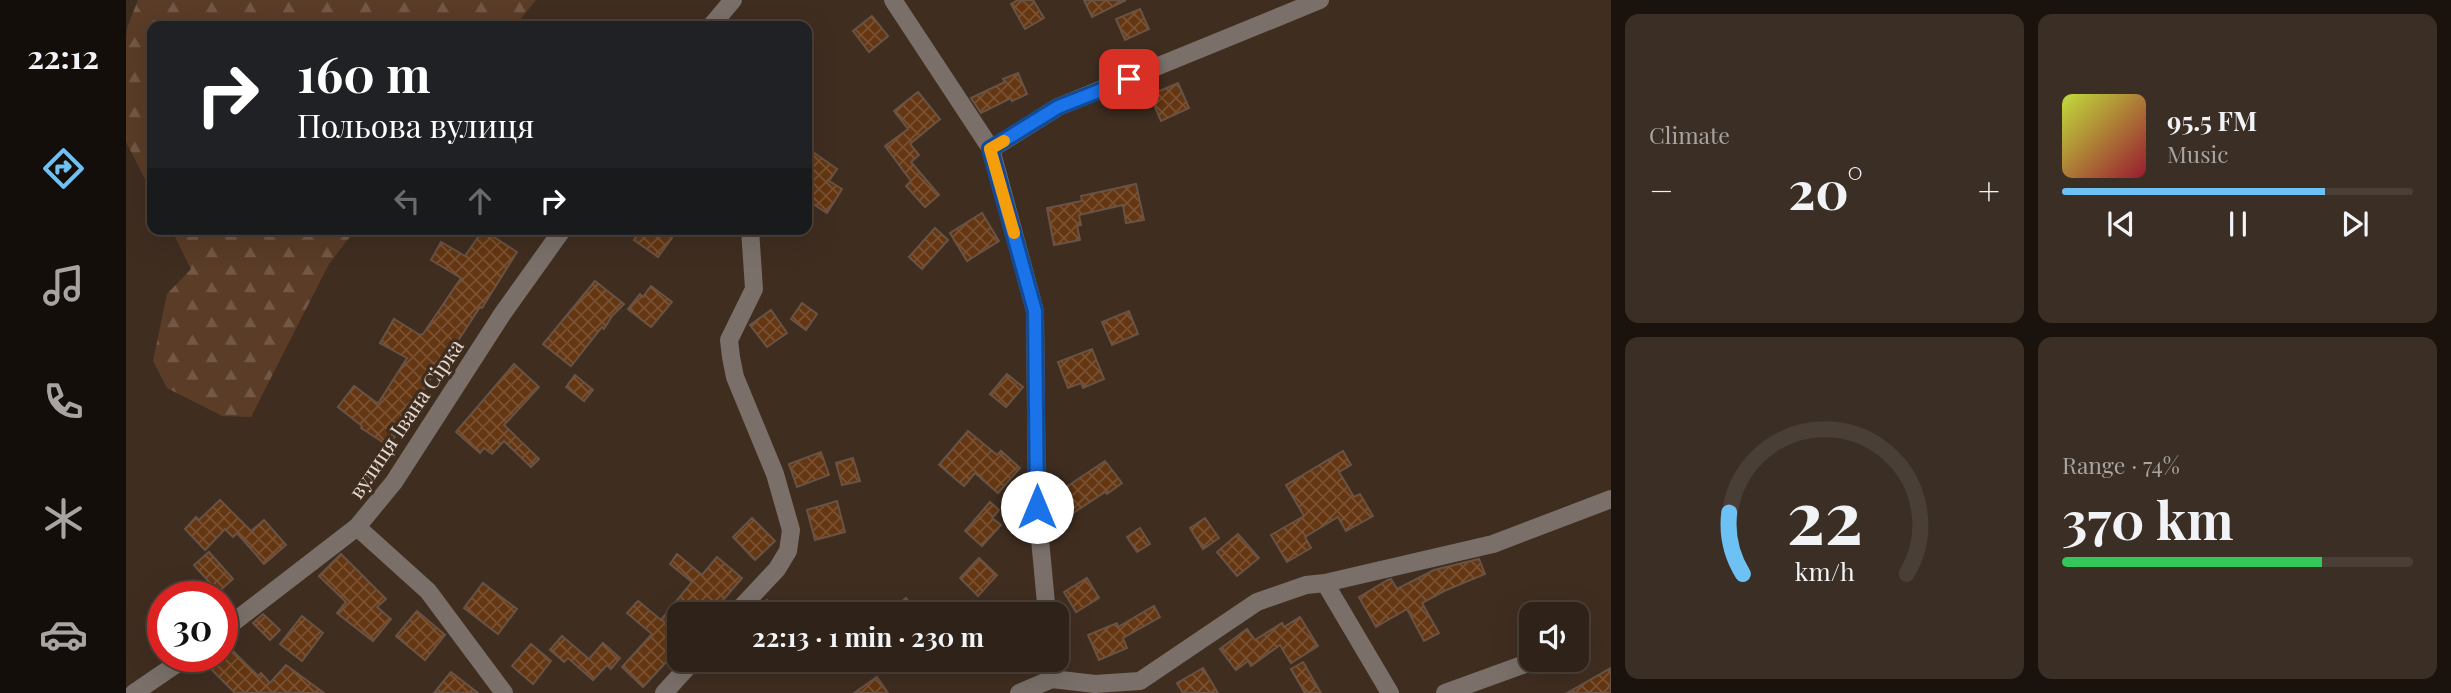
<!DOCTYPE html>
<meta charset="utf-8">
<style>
:root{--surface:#2f2218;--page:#3b2f25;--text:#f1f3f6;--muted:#a7a4a2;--line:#4a3f37;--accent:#6dc2f3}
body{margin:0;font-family:"Playfair Display",serif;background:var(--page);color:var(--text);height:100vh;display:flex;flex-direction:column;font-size:26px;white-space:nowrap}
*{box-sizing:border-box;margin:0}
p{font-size:23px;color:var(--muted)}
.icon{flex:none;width:38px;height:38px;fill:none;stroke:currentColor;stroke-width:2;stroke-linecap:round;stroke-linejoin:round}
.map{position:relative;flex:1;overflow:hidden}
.side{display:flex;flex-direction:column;gap:14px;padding:14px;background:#1a130d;width:840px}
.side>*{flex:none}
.guide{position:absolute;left:21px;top:21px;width:665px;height:214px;border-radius:14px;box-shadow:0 7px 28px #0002,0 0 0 2px var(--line);background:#202124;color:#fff;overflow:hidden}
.fabs{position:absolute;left:1393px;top:602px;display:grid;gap:14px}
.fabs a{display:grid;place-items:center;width:70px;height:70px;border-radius:14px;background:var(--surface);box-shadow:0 7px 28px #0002,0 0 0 2px var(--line);font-size:35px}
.speed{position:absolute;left:21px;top:581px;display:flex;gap:14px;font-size:35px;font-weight:700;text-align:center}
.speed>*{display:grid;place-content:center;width:91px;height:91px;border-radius:50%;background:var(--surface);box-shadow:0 7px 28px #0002,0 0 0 2px var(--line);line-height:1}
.speed .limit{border:10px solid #d22;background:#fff;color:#111}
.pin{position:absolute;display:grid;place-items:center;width:60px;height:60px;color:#fff;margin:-30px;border-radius:14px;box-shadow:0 4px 10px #0006}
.me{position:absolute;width:77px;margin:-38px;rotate:0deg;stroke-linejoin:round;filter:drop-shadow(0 0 5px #0008)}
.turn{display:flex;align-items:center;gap:24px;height:147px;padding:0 35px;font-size:32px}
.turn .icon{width:91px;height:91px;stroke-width:2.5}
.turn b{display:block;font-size:49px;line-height:60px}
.lanes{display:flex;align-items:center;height:66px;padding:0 35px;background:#0003;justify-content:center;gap:35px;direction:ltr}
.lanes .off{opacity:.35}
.big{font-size:52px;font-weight:700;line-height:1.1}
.side .widget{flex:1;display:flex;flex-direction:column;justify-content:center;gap:10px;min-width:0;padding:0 24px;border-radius:14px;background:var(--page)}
.side .dial{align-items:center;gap:0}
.dial svg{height:182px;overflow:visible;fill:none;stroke:var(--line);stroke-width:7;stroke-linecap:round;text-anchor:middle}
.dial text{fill:var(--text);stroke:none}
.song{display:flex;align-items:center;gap:21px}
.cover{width:84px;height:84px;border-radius:10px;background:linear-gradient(135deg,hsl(70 70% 55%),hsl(350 70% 35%))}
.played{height:7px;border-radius:4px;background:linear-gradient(90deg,var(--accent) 75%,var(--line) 75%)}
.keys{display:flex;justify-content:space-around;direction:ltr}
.heat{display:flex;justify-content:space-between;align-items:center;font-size:38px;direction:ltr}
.charge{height:10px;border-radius:5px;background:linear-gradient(90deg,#34c759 74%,var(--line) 0)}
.side .tiles{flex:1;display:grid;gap:14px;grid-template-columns:repeat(2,1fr)}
.trip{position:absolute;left:541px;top:602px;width:402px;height:70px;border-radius:14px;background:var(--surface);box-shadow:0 7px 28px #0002,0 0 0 2px var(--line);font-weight:700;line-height:70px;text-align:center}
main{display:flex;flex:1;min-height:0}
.tabs{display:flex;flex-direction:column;width:126px;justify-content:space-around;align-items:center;background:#130e0a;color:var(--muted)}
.tabs .icon{width:49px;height:49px}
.tabs .active{color:var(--accent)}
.tabs b{font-size:32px;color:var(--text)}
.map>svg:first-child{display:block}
</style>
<main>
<nav class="tabs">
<b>22:12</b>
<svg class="icon active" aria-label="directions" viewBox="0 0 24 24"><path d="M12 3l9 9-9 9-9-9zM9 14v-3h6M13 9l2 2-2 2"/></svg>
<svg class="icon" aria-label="music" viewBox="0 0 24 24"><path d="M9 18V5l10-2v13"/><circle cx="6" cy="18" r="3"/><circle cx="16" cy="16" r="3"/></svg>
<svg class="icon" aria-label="phone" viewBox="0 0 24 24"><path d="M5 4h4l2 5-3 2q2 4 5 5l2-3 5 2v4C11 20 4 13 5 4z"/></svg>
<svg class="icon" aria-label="climate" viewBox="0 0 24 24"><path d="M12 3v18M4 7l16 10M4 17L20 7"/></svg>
<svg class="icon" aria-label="car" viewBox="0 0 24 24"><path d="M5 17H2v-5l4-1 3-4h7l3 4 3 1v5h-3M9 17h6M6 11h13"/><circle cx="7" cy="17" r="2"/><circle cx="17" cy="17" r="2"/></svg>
</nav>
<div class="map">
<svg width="1485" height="693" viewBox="0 0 1485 693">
<defs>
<pattern id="forest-firs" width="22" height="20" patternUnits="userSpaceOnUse" patternTransform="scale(1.75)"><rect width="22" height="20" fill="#5a3c27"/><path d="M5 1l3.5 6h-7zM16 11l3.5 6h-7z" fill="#725845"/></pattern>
<pattern id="building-cross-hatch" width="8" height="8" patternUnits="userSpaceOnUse" patternTransform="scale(1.75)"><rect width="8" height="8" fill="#643611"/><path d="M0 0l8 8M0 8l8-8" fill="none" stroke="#7a5233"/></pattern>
</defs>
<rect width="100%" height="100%" fill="#3f2d20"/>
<g fill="url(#forest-firs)">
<polygon points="12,0 410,0 389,26 26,26 26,193 0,142 0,38 1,28"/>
<polygon points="45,229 230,229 203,264 125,417 96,416 41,388 27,361 41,294 65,269"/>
</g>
<g fill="url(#building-cross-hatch)" stroke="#685345" stroke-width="2">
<polygon points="892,0 907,0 918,18 899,29 885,4"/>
<polygon points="958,0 1000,0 966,17"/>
<polygon points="1014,9 1023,29 999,40 990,19"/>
<polygon points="746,16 762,36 743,52 727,31"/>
<polygon points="892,73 901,94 886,101 885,98 855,113 845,98 879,82 877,79"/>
<polygon points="1052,83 1063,108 1035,121 1024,95"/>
<polygon points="792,92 814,119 784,144 793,155 785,162 813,195 799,207 780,186 785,181 759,146 782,129 768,111"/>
<polygon points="687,152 711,169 703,181 716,189 701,213 681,200 687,190 681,186 681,162"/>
<polygon points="1010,184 1018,220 1000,223 997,205 953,215 955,225 951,226 954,240 928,245 921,208 956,201 955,196"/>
<polygon points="856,213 873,241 841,261 824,233"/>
<polygon points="809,228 822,240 796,269 783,257"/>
<polygon points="516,229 534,229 546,238 532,257 508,240"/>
<polygon points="357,230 391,252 356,308 354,307 309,376 307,375 263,446 235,428 236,426 212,407 228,386 251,403 253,402 281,358 254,343 268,319 294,335 297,334 335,278 305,260 315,242 339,256"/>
<polygon points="469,281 498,304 486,316 478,329 476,327 445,366 417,344"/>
<polygon points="525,286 546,302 525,327 502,309 514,294 517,297"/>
<polygon points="676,303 691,314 680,330 665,319"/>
<polygon points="645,310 661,333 641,347 624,325"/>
<polygon points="1003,311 1012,334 986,345 976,322"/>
<polygon points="966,349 978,379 957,388 955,383 942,388 932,362"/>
<polygon points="388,364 413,387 378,425 413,459 405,467 378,441 366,454 358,448 354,453 330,432"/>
<polygon points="881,374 897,387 880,407 864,394"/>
<polygon points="449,375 467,390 458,401 440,387"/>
<polygon points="842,431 871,455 875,451 894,468 872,493 849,473 838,486 813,465"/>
<polygon points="1217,451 1225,465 1213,472 1228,497 1234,494 1247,516 1220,531 1212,517 1179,537 1185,548 1161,562 1145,535 1178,516 1160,485"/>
<polygon points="695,452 703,475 671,487 663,464"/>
<polygon points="727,458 734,481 716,485 710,463"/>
<polygon points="979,461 996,483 981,494 979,492 941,517 927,496"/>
<polygon points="94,500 125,531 138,520 160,545 138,564 111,533 107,537 99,529 79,550 59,529 70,517 73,520"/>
<polygon points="711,501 719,532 689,540 681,510"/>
<polygon points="864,502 873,510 866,518 875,525 856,546 839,531"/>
<polygon points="626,518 649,541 629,560 607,537"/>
<polygon points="1079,518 1093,538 1077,549 1064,528"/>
<polygon points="1014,528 1024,544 1011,552 1001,537"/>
<polygon points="1112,534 1133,558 1111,576 1091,552"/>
<polygon points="83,552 107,579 92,592 68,565"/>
<polygon points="215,554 260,599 251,607 265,619 247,641 211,613 220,602 193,576"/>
<polygon points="551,554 576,575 591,557 616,578 585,614 553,614 553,648 517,687 496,667 526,634 501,613 512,601 535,620 566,582 544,564"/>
<polygon points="853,558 871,575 852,596 834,578"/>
<polygon points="1353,559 1359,574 1318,591 1296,603 1313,633 1298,641 1281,609 1250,627 1233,597 1262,580 1265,579 1271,589 1308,570"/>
<polygon points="961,578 973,598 950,612 938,592"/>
<polygon points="357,583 391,609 372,634 338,608"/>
<polygon points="780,598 788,608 781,614 761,614"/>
<polygon points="641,600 658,614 640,614 634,609"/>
<polygon points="1028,606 1034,617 997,638 1001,648 973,660 962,635 991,623 992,627"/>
<polygon points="291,611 319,635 299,660 270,636"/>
<polygon points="137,614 154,630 144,640 127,623"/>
<polygon points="176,616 197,633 176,661 154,644"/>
<polygon points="1174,617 1192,646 1165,663 1154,645 1125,666 1122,661 1110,670 1094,649 1121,629 1129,640 1156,623 1158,627"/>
<polygon points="436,636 463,659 477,643 494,658 485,669 481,665 467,680 442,658 438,662 424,650"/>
<polygon points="405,644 425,661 407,684 386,666"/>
<polygon points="102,646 132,676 135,673 144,683 160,665 198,693 109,693 82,666 92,656 96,656 96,652"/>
<polygon points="1177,662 1195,693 1179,693 1165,669"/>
<polygon points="1077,668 1092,693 1057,693 1051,683"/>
<polygon points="1485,668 1485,693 1441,693"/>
<polygon points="325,672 352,693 308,693"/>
<polygon points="751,677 762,693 728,693"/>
</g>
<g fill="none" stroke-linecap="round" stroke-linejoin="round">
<g stroke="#7a7069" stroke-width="18">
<polyline points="767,0 865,149 909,311 911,507 921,614"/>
<polyline points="585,26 607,0"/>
<polyline points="865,149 932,107 1194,0"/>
<polyline points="231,527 302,591 378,693"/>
<polyline points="1199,583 1367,544 1485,499"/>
<polyline points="609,614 651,569 662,551 665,530 649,474 609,377 605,357 603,340 628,289 624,229"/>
<polyline points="96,631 231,527 268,482 377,313 437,229"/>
<polyline points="925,660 926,679"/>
<polyline points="8,693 62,656"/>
<polyline points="538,693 568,660"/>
<polyline points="893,693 926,679 969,684 1014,681 1131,602 1180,585 1199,583 1264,693"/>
<polyline points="1319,693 1410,660"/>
</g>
</g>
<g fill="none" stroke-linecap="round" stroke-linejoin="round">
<g stroke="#114b97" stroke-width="18">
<polyline id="route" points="911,507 909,311 864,149 932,107 1003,79"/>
</g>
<use href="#route" stroke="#1a73e8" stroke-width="12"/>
<polyline stroke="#f59e0b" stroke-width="12" points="878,141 864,149 888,233"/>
</g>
<g text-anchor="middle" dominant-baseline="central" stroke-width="7" stroke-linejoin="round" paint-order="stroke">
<g font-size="21" fill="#e6d9d1" stroke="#3f2d20">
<text transform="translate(279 418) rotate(-56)">вулиця Івана Сірка</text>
</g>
</g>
</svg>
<div class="fabs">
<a><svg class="icon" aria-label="sound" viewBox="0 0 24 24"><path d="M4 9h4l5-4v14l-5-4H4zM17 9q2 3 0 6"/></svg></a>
</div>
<div class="speed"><div class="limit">30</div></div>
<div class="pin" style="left:1003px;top:79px;background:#d93025"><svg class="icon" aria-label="arrive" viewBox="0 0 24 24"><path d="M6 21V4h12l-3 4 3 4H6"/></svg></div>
<svg class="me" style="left:911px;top:507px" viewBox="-20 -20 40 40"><circle r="19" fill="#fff"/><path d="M0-13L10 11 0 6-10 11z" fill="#1a73e8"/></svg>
<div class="trip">22:13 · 1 min · 230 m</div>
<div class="guide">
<div class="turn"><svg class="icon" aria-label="right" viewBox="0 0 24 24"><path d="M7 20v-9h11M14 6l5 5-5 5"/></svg><div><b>160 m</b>Польова вулиця</div></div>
<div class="lanes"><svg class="icon off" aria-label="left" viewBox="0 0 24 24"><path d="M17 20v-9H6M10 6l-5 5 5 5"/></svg><svg class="icon off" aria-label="ahead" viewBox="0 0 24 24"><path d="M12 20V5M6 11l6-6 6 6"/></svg><svg class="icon" aria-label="right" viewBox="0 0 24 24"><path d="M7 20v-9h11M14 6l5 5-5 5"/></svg></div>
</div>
</div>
<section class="side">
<div class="tiles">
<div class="widget"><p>Climate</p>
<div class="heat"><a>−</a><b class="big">20°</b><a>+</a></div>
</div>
<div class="widget">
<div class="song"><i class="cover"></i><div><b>95.5 FM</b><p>Music</p></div></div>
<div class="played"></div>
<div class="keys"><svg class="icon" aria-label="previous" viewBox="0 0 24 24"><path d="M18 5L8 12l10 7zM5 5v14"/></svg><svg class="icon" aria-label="pause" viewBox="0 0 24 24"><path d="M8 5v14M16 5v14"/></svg><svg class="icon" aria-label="next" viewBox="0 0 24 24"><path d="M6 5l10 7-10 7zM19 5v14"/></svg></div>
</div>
<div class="widget dial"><svg viewBox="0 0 100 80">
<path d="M14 69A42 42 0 1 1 86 69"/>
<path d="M14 69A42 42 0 0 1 8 42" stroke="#6dc2f3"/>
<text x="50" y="56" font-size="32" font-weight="700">22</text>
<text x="50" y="72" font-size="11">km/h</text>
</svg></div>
<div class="widget"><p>Range · 74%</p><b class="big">370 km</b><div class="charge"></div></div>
</div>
</section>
</main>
